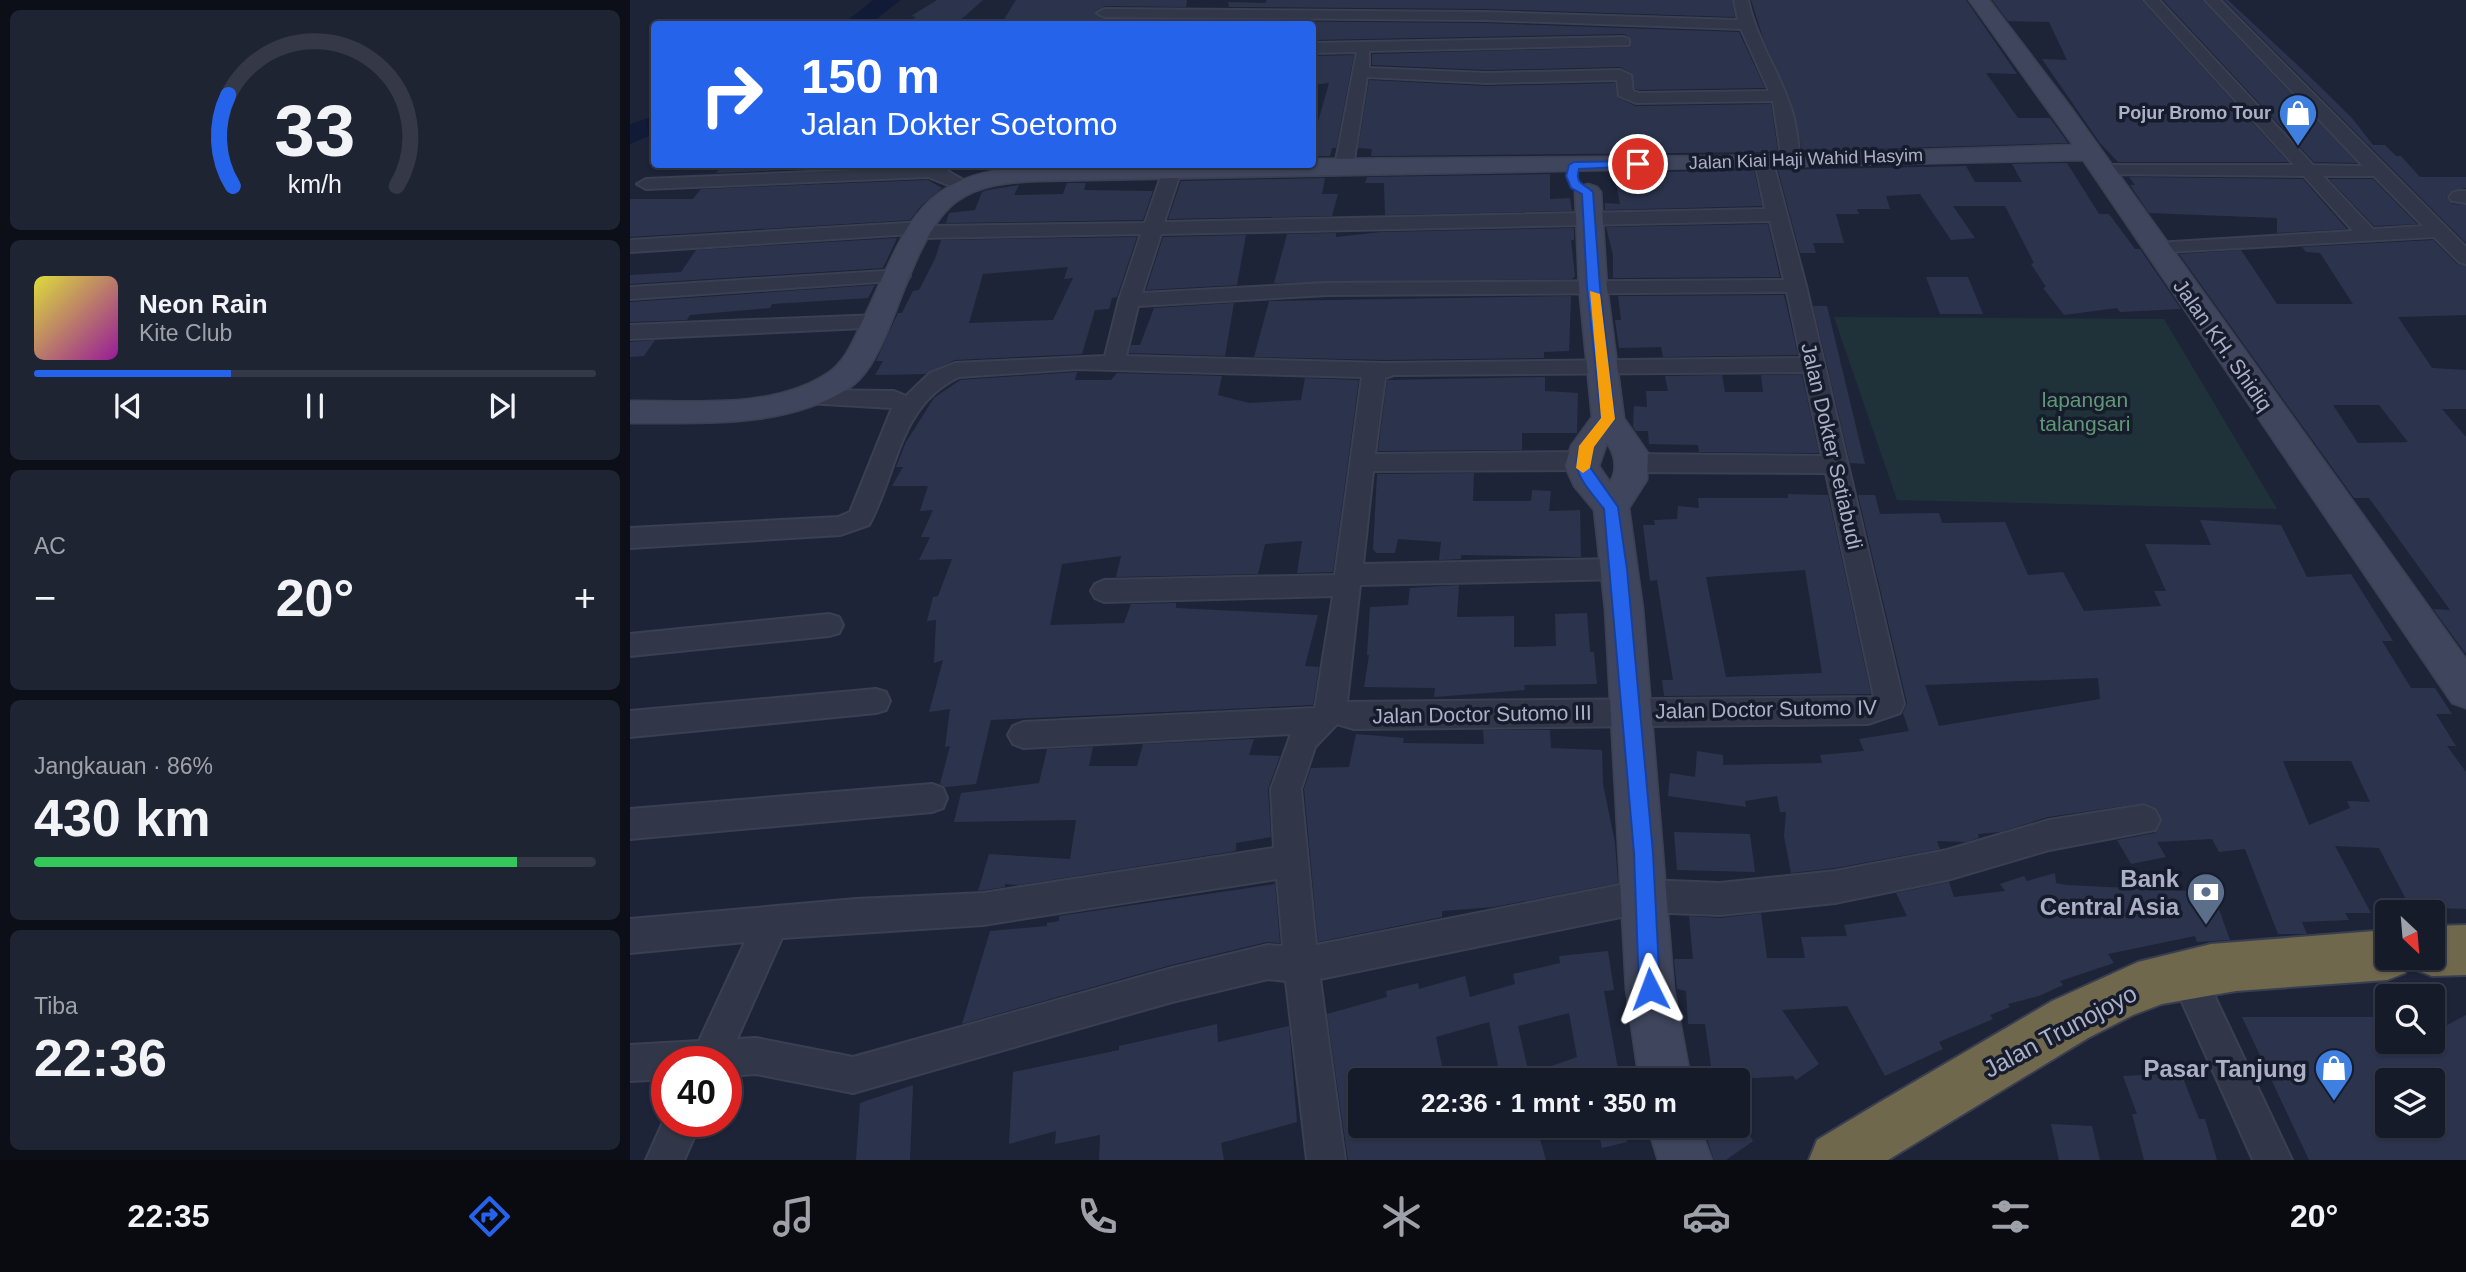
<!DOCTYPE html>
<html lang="id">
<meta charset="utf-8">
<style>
:root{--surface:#161b2a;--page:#1f2432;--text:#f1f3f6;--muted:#9ea1a8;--line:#353947;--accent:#2563eb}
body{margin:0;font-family:Helvetica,sans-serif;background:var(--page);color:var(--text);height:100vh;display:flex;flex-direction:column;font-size:26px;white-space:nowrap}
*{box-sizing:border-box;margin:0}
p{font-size:23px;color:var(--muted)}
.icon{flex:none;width:38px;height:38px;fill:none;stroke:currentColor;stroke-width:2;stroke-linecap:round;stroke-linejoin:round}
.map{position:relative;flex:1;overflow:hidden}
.panel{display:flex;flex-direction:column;gap:10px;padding:10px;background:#0c0f17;width:630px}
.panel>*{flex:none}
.top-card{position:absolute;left:21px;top:21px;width:665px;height:147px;border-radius:7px;box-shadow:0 2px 5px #0004,0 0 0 2px var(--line);background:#2563eb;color:#fff;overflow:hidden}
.needle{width:46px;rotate:154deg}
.controls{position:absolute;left:1745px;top:900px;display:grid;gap:14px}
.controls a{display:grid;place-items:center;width:70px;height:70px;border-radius:7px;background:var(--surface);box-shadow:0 2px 5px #0004,0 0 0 2px var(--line);font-size:35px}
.speed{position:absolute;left:21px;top:1046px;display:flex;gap:14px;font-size:35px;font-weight:700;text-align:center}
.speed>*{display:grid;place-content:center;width:91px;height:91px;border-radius:50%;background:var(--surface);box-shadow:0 2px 5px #0004,0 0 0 2px var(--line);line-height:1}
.speed .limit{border:10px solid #d22;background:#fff;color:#111}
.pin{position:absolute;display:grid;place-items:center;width:60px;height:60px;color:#fff;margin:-30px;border:4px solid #fff;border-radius:50%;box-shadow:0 2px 7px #0007}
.me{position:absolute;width:77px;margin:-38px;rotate:357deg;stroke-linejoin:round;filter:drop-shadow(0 0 5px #0008)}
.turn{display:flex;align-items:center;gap:24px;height:147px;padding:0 35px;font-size:32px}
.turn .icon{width:91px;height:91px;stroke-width:2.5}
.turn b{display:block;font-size:49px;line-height:60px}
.big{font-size:52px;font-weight:700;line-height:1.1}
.panel .tile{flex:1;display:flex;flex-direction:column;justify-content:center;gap:10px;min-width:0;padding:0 24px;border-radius:10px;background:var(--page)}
.panel .dial{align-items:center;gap:0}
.dial svg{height:182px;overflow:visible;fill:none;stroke:var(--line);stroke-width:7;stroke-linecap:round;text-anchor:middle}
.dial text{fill:var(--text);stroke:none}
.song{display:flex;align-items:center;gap:21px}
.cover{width:84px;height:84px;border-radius:10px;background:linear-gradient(135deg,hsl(60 70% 55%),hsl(300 70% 35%))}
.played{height:7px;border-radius:4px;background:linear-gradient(90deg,var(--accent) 35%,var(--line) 35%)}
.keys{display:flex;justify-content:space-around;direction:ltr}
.heat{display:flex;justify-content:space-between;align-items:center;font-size:38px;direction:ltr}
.charge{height:10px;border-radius:5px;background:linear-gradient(90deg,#34c759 86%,var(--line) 0)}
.trip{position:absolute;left:718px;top:1068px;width:402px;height:70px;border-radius:7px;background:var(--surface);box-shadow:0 2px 5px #0004,0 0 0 2px var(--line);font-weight:700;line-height:70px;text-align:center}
.tabs{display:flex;height:112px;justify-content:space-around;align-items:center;background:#090b11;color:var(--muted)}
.tabs .icon{width:49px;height:49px}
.tabs .current{color:var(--accent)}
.tabs b{font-size:32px;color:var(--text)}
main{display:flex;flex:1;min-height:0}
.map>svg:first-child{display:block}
</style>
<main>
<section class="panel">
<div class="tile dial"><svg viewBox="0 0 100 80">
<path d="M14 69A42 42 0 1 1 86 69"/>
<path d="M14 69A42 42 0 0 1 12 29" stroke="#2563eb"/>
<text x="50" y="56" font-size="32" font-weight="700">33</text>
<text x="50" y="72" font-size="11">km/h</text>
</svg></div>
<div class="tile">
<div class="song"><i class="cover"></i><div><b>Neon Rain</b><p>Kite Club</p></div></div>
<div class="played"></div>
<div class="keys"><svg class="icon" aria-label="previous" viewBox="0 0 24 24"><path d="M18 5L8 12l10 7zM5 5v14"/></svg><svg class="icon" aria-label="pause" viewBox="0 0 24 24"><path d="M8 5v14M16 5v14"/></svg><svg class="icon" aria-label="next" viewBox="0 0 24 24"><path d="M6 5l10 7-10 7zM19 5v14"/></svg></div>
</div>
<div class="tile"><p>AC</p>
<div class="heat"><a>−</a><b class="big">20°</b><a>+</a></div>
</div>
<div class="tile"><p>Jangkauan · 86%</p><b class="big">430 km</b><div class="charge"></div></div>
<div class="tile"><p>Tiba</p><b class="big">22:36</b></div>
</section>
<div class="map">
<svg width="1836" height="1160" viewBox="0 0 1836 1160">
<rect width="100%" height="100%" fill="#1d2438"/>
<polygon fill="#1f3239" points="1204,317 1534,319 1647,509 1267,500"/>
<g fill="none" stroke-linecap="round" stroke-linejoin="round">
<g fill="#111a36" fill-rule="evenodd">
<polygon points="243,0 271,0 240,24 213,24"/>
<polygon points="24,116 24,134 0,144 0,124"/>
</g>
</g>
<g fill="#2c344d" fill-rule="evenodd">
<polygon points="307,0 353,0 326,24 277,24 286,17 281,16"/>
<polygon points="386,0 557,0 556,7 474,6 465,12 474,20 556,20 555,24 371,24"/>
<polygon points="637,0 1102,0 1105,17 855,9 599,7 598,2 635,3"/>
<polygon points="1121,0 1336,0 1387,74 1356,73 1388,118 1420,118 1438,143 1172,151 1161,101 1133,38"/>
<polygon points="1362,0 1511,0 1658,162 1488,162 1470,143 1412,59 1437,60 1419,22 1378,21"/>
<polygon points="1533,0 1572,0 1727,163 1684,162"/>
<polygon points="1594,0 1598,0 1676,73 1722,118 1743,145 1755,145 1766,156 1771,156 1790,177 1836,177 1836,188 1821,191 1816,197 1822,204 1836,205 1836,243"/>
<polygon points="600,21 855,23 1109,32 1135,88 1009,90 1005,89 1002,73 990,67 857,70 742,65 742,54 1001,47 1001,38 994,34 682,40 682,24 600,24"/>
<polygon points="724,55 706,148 702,148 700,156 682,156 682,143 699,83 682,85 682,56"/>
<polygon points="739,80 857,86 985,83 988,98 1006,106 1141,104 1148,152 741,156 742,149 728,148"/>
<polygon points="1437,163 1469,214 1479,214 1505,249 1510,249 1551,309 1490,312 1487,308 1434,315 1413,288 1416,287 1401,264 1404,263 1375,206 1323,206 1345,238 1321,240 1290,194 1256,196 1260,209 1227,209 1229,214 1206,214 1214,243 1183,243 1186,253 1170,253 1148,170 1336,166 1345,182 1392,182 1382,164"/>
<polygon points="94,164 295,164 86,173"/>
<polygon points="1124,170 1132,206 975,210 975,203 990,204 984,173"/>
<polygon points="920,174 920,199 940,198 942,211 755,215 754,183 735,183 737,177"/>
<polygon points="1499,177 1673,179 1717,229 1647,233 1647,218 1519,213 1500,185 1505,185"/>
<polygon points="695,178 692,194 708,194 702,216 538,219 551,181"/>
<polygon points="1699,179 1743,179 1787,224 1744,226"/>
<polygon points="298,180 312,188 291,206 280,220 0,237 0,199 63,199 71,189"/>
<polygon points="437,183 456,183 454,190 523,191 513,220 316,223 319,213 345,210 352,192 357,190 389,185 384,195 433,194"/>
<polygon points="1138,224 1150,277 983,278 983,255 976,227"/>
<polygon points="944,228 944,240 941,240 945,276 942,279 644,283 657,234 706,233 706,237 751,232"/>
<polygon points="616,235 607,285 516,290 533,237"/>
<path d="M507 237 487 297 482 298 479 309 465 310 452 354 325 360 295 374 245 375 253 361H246L268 313H272L283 291 289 290 305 259 311 240ZM438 267 434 279 443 278 423 320 339 323 353 274Z"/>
<polygon points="267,238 253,268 0,284 0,275 51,272 66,250"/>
<path d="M1803 240 1827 264 1836 266V315L1768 317 1802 368 1836 370V409H1812L1836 437V654L1803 609 1820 610 1739 498H1724L1549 254 1611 250 1647 304H1723L1690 253 1676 252 1672 247ZM1703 405H1749L1778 442 1728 443Z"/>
<polygon points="1296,277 1338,277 1353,314 1310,314"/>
<polygon points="245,285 238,298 142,304 140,308 60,315 57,320 0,322 0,302"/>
<polygon points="1154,295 1168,355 1033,357 1031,347 989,348 985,320 991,320 988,296"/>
<polygon points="941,296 939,351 914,352 914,358 755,360 624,357 639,301"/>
<polygon points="604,303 595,356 499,353 501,345 510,345 524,308"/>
<polygon points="1183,306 1197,306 1235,464 1220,463"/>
<polygon points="25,340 14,356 0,357 0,342"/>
<polygon points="447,372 445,380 481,380 487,373 592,376 588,395 619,403 671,400 675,378 729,380 703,572 667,573 672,541 635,544 628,574 486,577 491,556 432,564 420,625 494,623 501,604 546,603 546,608 688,615 675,666 689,667 683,705 361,720 346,784 316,787 310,784 320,746 315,747 320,709 299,712 313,660 304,663 306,620 297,621 303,597 308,596 322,559 289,560 300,537 291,537 303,510 290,511 298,486 262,486 273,467 266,467 276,442 304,398 330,380"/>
<polygon points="1092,375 1095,392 1133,392 1131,375 1172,375 1189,453 1069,452 1068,445 1019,444 1018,431 1006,431 1003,427 1004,406 1017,407 1016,391 1038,391 1035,376"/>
<polygon points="915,377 915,391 948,393 947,433 892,433 892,450 748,451 757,380"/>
<polygon points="844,473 843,501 901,501 902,490 921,491 919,511 950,510 951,557 831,555 831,559 809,560 811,542 768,539 765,553 746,553 743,549 747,474"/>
<path d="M1158 494 1198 495 1241 694 1034 696 1032 680H1043L1027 580 1020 581 1013 525H1025L1024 520 1047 519 1048 506 1069 508 1068 498H1158ZM1175 570 1192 673 1096 677 1076 577Z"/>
<path d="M1228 495H1245L1250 514 1309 513 1312 523 1375 522 1398 575 1433 572 1454 611 1531 606 1524 591H1536L1515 544 1581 545 1570 520 1651 525 1677 577 1721 574 1763 641H1752L1781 688H1805L1822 714H1806L1826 746H1817L1836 772V909L1780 907 1749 848 1705 846 1741 913H1715L1719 920 1672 922 1677 934H1648L1615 849 1589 852 1582 839 1527 842 1536 857 1501 864 1487 840 1525 833 1532 821 1527 809 1515 803 1418 817 1370 832 1348 834 1349 838 1336 842 1307 841 1310 849 1205 868 1161 873 1154 836 1156 812H1150L1147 796 1115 801 1116 807 1038 796 1040 773 1065 777 1067 751 1093 755V765L1192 763 1190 755 1234 751 1229 739 1279 731 1273 713 1277 703ZM1468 678 1470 699 1309 726 1295 685ZM1653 761H1721L1740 802 1717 801 1720 808 1679 825Z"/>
<polygon points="829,585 827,617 884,616 884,647 926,646 925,614 957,613 960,652 964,652 967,684 894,685 895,690 804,697 805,688 734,687 739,655 737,655 740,607 778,605 780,588"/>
<polygon points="853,730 920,730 921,748 972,750 973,784 985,843 988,883 864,907 812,911 812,917 688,942 674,789 681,768 719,767 726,734 774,738 773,743 854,744"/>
<polygon points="624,739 619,755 650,756 638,789 641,837 606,843 606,851 389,885 375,884 375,887 348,891 359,854 440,859 446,820 324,822 331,793 409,783 417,749 463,747 459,766 507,766 513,744"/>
<polygon points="1044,832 1120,834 1125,872 1047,870"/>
<polygon points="1425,873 1426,883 1436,885 1583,892 1600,940 1567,942 1565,936 1478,954 1484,963 1430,981 1433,985 1409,996 1378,1004 1380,1007 1360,1015 1363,1019 1309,1042 1313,1049 1255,1076 1217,1006 1152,1010 1189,1064 1166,1080 1163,1076 1083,1080 1075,1024 1058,1024 1056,991 1047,989 1044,959 1063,959 1059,916 1090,918 1131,913 1137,958 1175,958 1171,937 1217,936 1214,925 1277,916 1266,893 1319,882 1324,897 1375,891 1370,884 1394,876 1397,881"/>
<polygon points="645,884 650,943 637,942 541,965 332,1024 360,931 417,926 417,923 429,921 429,916"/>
<path d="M978 951 984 990 974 991 990 1080H871L859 1022 806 1037 815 1080H730V1125H906L916 1160H718L697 1014 757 997 756 991 788 983 789 989 835 976 840 997 885 984 883 974 930 963 929 956ZM939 1013 947 1057 899 1074 888 1026Z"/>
<path d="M1836 1015V1160H1679L1612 1017H1757V1041H1802V1033ZM1757 1080H1802V1125H1757Z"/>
<polygon points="587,1024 588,1042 659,1026 667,1122 591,1143 594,1160 469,1160 470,1135 425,1144 426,1131 379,1144 383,1072 489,1050 489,1046"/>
<polygon points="1551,1073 1569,1119 1575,1119 1587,1160 1514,1160 1502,1114 1507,1114 1493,1076"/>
<polygon points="283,1085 280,1160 226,1160 230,1103"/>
<polygon points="1421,1124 1462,1126 1470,1160 1429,1160"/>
<polygon points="967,1125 994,1125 997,1142 972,1148"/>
<polygon points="1077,1125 1114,1125 1123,1141 1096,1160 1084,1160 1073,1127"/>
</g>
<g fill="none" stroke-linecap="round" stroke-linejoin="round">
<g stroke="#3a4052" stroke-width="4">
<g id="street">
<path d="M1104 0H1118C1126 37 1146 67 1159 102 1166 121 1168 141 1170 161L1167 165 1161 166 1152 161 1143 101 1006 103 989 96 987 80 857 83 737 77 723 166 714 171 705 166 727 52 682 53V43L994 37 999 39V45L739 51V68L857 73 990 70 1001 75 1003 91 1009 93 1139 91 1111 29 855 20 474 17 467 13 474 9 855 12 1108 20Z"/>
<path d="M1514 0H1529L1683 165 1733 166 1575 0H1590L1836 247V264L1829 262 1804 237 1519 253 1516 249 1519 245 1526 243 1723 231 1674 176 1466 174 1463 170 1466 166 1472 165H1664ZM1693 176H1744L1793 226 1743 229Z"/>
<path d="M1134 157 1143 162 1176 286 1274 704 1270 713 1238 724 724 729 707 724 685 747 671 789 686 945 1015 880 1090 883 1205 871 1317 850 1419 820 1514 805 1525 810 1530 820 1525 830 1419 850 1317 880 1205 903 1090 915 1015 912 690 979 715 1160H677L656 981 638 979 542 1002 223 1093 126 1074 96 1076V1062H37V1079L0 1081V1045L69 1041 115 942 0 953V919L226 899 353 893 644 848 641 789 661 734 393 748 383 744 378 735 383 726 393 722 685 708 703 596 474 602 465 598 461 591 465 584 474 580 705 575 732 377 447 369 329 377C268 406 268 472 239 525L210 535 0 548V528L208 517 220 512 262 408 177 403 169 400 166 395 169 390 264 391 276 396 300 373 325 363 475 356 489 300 511 234 290 238 282 234 0 252V240L292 222 300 226 515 223 533 171 542 166 551 171 534 222 1135 209 1125 162ZM1140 221 1154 280 697 283 512 293 531 234ZM1157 292 1171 358 755 363 496 356 508 306 697 295ZM1174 372 1192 456 1002 454 994 457 990 463 994 469 1002 472 1196 473 1244 697 717 702 730 585 989 579 998 576 1002 569 998 562 989 559 733 564 743 471 953 470 961 467 965 461 961 455 953 452 745 454 755 378 764 375ZM647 879 653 946 638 945 542 968 223 1057 126 1038 107 1039 152 938 353 925Z"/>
<polygon points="298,167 316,170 345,187 336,192 298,177 16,189 7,184 16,179"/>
<polygon points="1828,191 1836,191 1836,203 1822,201 1819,197 1822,193"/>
<polygon points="270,270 277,272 280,276 277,280 0,299 0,287"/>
<polygon points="248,315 258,322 255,327 0,339 0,325"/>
<polygon points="199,614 209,617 213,625 209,633 199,636 0,656 0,634"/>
<polygon points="246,689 256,692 260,701 256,710 246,713 0,737 0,711"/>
<polygon points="302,784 313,788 317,798 313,808 302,812 0,839 0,809"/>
<polygon points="1556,956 1568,961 1662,1160 1623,1160 1539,973 1544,961"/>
<polygon points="37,1113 37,1122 71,1122 54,1160 16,1160"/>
</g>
</g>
<g stroke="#3a4052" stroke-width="3">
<g id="secondary">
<path d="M1339 0H1359L1442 109 1836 659V708L1822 703 1453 160C1105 170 757 173 409 181 381 182 351 184 327 201 293 225 272 299 255 337 247 355 236 377 219 388 156 429 71 422 0 423V401C63 400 143 410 198 373 216 361 224 339 233 320 280 220 286 173 409 165L682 164V159L1098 156 1443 145Z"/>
<path d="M958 184 967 187 971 192 977 287 994 418 1018 453 1017 480 999 508 1013 609 1044 989 1061 1080H1009L996 989 975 609 964 510 944 486 935 466 941 446 962 417 949 287 945 192 949 187ZM977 443C985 454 988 470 980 482L969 466Z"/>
<polygon points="1017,1125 1069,1125 1082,1160 1028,1160"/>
</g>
</g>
<g stroke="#393e50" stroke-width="4">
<polygon id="highway" points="1836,925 1836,975 1802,976 1784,969 1780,959 1775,973 1757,980 1606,991 1532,1004 1503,1015 1458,1038 1258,1160 1179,1160 1187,1140 1250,1102 1422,1001 1508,962 1581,944 1757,930 1757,957 1802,957 1802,926"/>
</g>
<use href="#street" fill="#313748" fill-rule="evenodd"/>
<use href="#secondary" fill="#3e455c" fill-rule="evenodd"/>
<use href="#highway" fill="#6f684d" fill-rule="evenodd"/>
</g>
<path fill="#2563eb" stroke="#184099" stroke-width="2" d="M1008 161 1012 162V166L949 169C944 184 955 184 963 192L970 287 985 419 963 447 960 467 988 507 997 569 1023 853 1030 989 1027 997 1020 1000 1012 997 1009 989 1004 853 974 509C940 467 936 462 971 418L957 287 952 194 941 188 936 176 939 165 944 162Z"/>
<polygon fill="#f59e0b" points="960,291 970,294 985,419 964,447 960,468 953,473 946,468 949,446 971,418"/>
<defs>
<g id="shop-pin" transform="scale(2.0125)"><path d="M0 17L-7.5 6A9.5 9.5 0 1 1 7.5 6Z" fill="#3f7fe0" stroke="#171c2d"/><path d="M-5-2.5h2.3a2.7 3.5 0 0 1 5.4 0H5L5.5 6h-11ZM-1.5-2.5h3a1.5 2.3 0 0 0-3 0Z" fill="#fff"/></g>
<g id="bank-pin" transform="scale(2.0125)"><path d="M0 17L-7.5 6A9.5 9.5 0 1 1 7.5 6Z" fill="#5c6f8a" stroke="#171c2d"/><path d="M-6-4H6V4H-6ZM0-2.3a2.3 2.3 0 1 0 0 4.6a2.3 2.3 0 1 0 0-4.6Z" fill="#fff"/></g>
</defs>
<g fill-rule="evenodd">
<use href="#shop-pin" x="1668" y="113"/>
<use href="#bank-pin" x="1576" y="892"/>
<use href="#shop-pin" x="1704" y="1068"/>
</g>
<g text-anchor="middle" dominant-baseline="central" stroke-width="7" stroke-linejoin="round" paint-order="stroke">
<g font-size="18" font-weight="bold" fill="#aab0c6" stroke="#171c2d" text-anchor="end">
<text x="1641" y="113">Pojur Bromo Tour</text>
</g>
<g font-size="18" fill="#aab0c6" stroke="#171c2d">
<text transform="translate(1176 159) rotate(-2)">Jalan Kiai Haji Wahid Hasyim</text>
</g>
<g font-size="21" fill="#aab0c6" stroke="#171c2d">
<text transform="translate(1593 345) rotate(55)">Jalan KH. Shidiq</text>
<text transform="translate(1202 446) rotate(77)">Jalan Dokter Setiabudi</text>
<text transform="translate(1136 709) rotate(-1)">Jalan Doctor Sutomo IV</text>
<text transform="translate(852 714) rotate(-1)">Jalan Doctor Sutomo III</text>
</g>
<g font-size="21" fill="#609876" stroke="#171c2d">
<text x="1455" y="399">lapangan<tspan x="1455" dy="24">talangsari</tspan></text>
</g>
<g font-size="24" font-weight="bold" fill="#aab0c6" stroke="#171c2d" text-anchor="end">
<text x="1549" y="878">Bank<tspan x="1549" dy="28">Central Asia</tspan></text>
<text x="1677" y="1068">Pasar Tanjung</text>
</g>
<g font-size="24" fill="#aab0c6" stroke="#171c2d">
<text transform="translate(1430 1031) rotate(-28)">Jalan Trunojoyo</text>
</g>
</g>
</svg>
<div class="controls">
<a><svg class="needle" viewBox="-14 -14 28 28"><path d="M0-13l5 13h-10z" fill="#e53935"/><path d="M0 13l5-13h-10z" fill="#9ea1a8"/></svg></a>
<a><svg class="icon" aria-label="search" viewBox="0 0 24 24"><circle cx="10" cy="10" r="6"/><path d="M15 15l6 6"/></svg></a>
<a><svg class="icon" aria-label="layers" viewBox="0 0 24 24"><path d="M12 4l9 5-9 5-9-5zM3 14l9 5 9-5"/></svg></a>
</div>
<div class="speed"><div class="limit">40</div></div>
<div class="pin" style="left:1008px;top:164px;background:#d93025"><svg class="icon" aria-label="arrive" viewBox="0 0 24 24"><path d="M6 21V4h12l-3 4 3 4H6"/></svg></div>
<svg class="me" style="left:1020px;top:989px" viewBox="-20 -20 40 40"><path d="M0-17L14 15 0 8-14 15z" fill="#2563eb" stroke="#fff" stroke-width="4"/></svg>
<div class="trip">22:36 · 1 mnt · 350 m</div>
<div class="top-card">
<div class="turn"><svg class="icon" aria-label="right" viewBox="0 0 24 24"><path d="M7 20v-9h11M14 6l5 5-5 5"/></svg><div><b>150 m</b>Jalan Dokter Soetomo</div></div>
</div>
</div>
</main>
<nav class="tabs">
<b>22:35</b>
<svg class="icon current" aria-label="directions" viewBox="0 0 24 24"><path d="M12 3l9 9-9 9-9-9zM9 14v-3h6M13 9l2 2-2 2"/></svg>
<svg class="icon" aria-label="music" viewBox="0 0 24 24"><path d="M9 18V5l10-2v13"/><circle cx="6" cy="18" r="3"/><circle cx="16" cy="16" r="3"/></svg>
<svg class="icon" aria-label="phone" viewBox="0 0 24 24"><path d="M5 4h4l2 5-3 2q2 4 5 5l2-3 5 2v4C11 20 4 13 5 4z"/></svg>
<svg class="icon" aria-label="climate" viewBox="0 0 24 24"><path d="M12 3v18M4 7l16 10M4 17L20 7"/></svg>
<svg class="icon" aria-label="car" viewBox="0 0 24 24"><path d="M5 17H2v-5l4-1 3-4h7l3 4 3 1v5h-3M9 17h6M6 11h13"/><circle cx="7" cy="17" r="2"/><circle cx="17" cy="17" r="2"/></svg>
<svg class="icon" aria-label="filters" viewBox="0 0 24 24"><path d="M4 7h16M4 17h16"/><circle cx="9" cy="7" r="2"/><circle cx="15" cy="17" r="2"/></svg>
<b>20°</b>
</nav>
